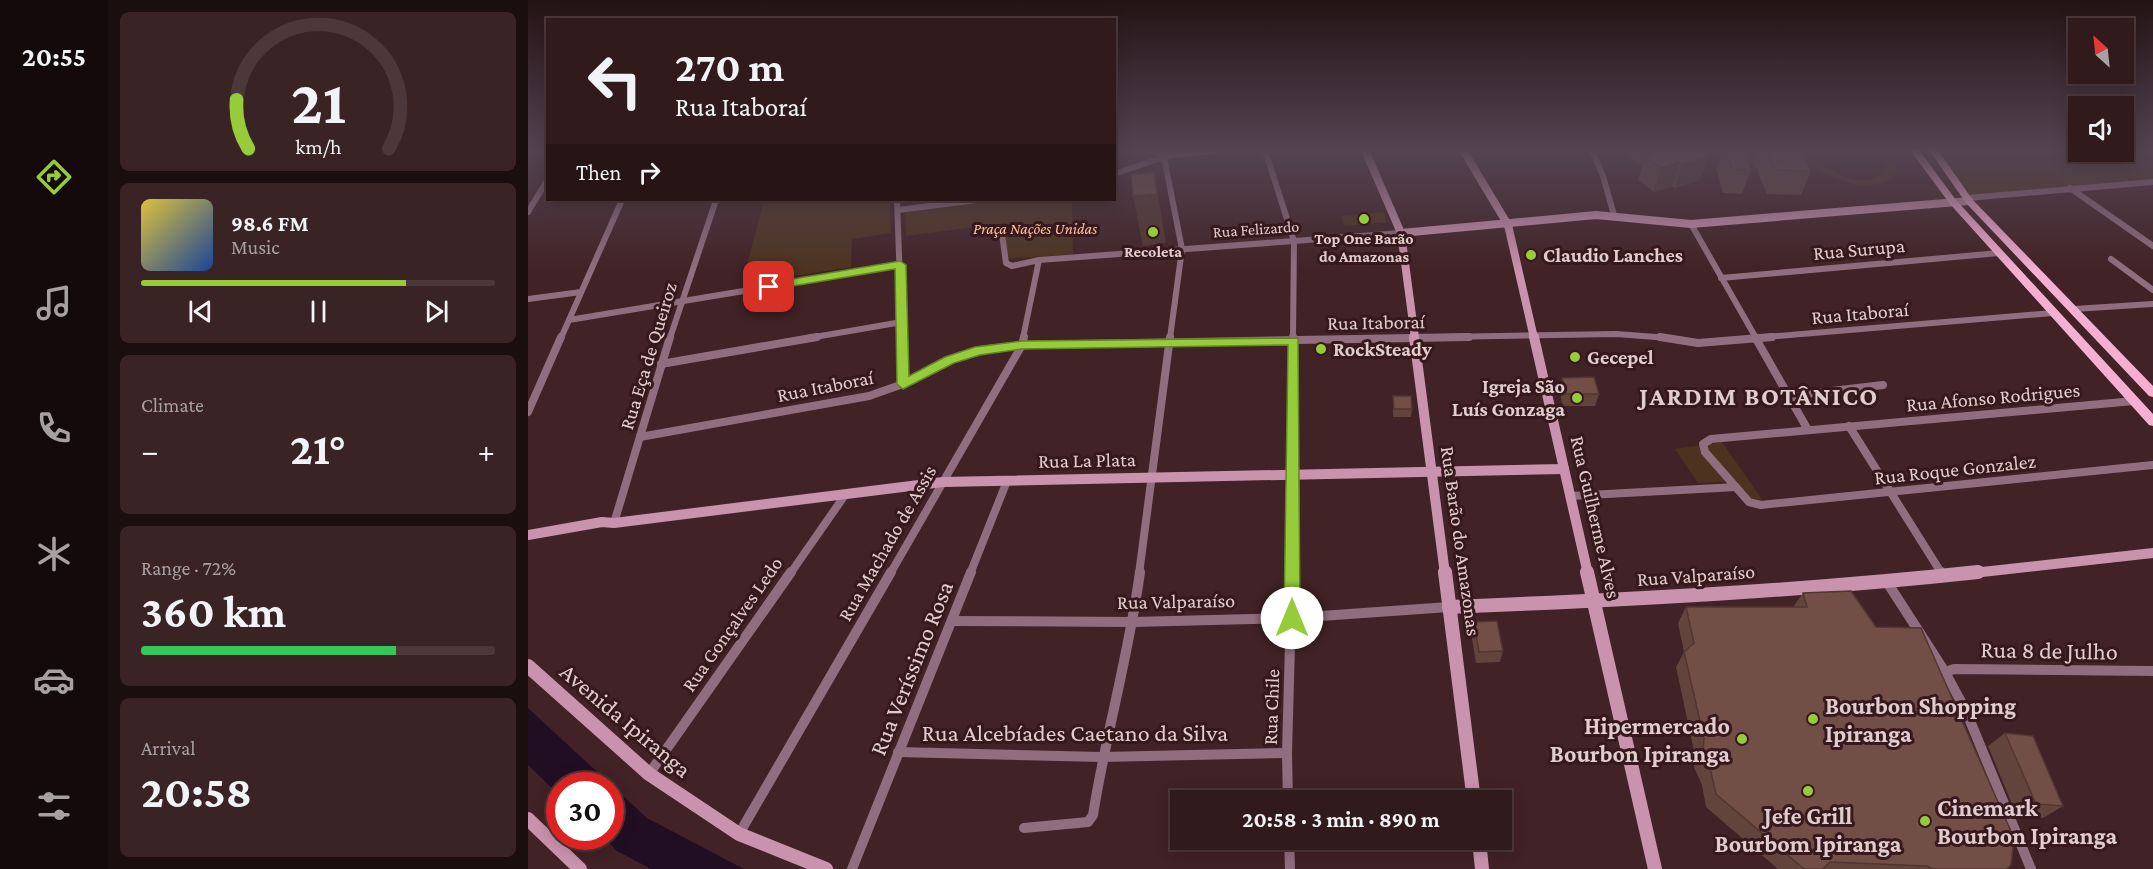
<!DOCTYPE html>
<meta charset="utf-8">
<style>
:root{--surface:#311a1c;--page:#392325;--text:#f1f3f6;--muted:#a8a1a3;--line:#4c383b;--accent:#96cc39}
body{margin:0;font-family:"Crimson Pro",serif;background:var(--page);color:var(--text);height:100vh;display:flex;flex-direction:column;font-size:22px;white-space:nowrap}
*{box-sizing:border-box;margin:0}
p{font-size:20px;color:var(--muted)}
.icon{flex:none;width:33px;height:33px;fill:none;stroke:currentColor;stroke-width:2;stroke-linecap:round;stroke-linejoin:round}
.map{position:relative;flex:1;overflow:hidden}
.details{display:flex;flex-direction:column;gap:12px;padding:12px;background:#1b0e0f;width:420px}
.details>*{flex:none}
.guide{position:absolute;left:18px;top:18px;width:570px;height:183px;border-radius:0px;box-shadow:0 3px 15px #0003,0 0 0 2px var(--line);background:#311a1c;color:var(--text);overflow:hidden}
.needle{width:39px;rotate:333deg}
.controls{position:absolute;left:1540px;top:18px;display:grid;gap:12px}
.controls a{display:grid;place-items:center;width:66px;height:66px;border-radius:0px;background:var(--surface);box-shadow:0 3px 15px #0003,0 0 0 2px var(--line);font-size:30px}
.speed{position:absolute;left:18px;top:772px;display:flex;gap:12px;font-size:30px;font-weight:700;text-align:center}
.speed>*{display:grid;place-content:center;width:78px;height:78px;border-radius:50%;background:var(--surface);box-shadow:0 3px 15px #0003,0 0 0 2px var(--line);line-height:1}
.speed .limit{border:9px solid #d22;background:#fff;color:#111}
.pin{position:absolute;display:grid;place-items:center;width:51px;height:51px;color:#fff;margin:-26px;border-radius:12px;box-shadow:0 3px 9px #0006}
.me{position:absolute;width:66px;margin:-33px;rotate:0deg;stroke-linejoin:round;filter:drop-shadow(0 0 4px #0008)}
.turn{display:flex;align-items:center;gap:21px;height:126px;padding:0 30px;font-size:27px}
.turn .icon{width:78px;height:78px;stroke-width:2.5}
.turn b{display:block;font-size:42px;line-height:51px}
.then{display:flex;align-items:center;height:57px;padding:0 30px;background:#0003;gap:12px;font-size:22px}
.big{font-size:45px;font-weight:700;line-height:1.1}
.details .card{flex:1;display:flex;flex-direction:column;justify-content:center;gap:9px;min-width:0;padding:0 21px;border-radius:9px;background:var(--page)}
.details .dial{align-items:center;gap:0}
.dial svg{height:156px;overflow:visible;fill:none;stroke:var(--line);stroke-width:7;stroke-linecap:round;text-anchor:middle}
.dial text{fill:var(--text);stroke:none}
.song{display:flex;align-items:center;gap:18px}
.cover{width:72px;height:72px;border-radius:9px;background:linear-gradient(135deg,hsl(50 70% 55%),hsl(220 70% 35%))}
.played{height:6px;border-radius:3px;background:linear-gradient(90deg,var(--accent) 75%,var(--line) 75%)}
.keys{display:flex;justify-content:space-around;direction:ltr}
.heat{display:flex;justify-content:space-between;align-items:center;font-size:33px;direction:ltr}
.charge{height:9px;border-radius:4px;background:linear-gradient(90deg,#34c759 72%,var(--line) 0)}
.trip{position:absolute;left:642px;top:790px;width:342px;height:60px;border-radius:0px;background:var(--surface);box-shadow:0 3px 15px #0003,0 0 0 2px var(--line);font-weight:700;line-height:60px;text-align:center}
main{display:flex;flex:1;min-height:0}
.menu{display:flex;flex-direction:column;width:108px;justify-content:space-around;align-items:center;background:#140a0b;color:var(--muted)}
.menu .icon{width:42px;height:42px}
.menu .active{color:var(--accent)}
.menu b{font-size:27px;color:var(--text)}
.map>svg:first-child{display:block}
</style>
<main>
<nav class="menu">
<b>20:55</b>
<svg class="icon active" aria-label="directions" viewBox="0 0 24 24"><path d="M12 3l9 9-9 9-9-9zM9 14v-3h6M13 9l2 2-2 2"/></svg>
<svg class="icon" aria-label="music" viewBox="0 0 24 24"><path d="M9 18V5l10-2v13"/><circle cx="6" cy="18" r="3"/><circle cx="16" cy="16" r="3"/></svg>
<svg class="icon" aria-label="phone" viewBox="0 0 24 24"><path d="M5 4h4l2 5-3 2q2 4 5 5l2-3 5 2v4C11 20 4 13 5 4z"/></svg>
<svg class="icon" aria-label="climate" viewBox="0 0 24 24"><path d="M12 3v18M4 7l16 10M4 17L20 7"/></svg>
<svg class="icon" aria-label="car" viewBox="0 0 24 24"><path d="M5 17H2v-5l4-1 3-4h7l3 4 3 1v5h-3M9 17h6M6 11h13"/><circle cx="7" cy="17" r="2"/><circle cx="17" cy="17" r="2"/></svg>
<svg class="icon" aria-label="filters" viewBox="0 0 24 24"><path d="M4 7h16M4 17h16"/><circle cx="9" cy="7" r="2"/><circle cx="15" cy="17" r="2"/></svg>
</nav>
<section class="details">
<div class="card dial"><svg viewBox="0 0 100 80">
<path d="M14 69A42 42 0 1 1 86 69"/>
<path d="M14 69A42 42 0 0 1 8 44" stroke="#96cc39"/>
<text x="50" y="56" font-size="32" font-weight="700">21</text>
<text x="50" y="72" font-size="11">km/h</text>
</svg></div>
<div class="card">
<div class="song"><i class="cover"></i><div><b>98.6 FM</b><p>Music</p></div></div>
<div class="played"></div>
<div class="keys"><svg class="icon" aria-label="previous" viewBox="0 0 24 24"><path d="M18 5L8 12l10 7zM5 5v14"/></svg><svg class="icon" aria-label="pause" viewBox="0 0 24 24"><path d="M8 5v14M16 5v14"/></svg><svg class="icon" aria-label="next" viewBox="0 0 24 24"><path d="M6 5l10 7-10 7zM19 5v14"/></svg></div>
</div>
<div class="card"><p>Climate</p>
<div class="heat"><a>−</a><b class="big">21°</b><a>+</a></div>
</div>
<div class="card"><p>Range · 72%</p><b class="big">360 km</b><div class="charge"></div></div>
<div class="card"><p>Arrival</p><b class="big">20:58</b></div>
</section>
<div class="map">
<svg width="1625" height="869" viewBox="0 0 1625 869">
<rect width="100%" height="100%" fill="#412226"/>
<g fill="#4d331f">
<path d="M1259 150C1288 150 1323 201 1357 171 1359 161 1352 155 1344 150 1358 150 1369 158 1368 174 1335 203 1288 169 1259 150Z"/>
<polygon points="1280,150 1331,150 1336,153 1300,164"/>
<polygon points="1411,150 1625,150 1625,179 1441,195"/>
<polygon points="268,200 362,200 363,233 324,239 323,267 214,284 235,204"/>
<polygon points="468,200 544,200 545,254 478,259 478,223 378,236 377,211"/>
<polygon points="856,212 859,222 816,226 813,216"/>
<polygon points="1194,442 1235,501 1221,497 1209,481 1170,483 1147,449"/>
</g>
<polygon fill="#220e23" points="0,708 119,818 216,869 123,869 89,851 75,837 82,837 82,786 32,786 31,795 0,765"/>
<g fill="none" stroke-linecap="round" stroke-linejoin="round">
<g stroke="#916e7f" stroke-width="6">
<polyline points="618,150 631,154 640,152 639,157"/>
<polyline points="737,150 766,241 765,338"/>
<polyline points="1064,150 1075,176 1086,215"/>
<polyline points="641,155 694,150"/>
<polyline points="636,157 654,249 642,338"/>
<polyline points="586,174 636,157"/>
<polyline points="1542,188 1625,246"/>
<polyline points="1439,198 1625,182"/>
<polyline points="369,200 374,338"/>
<polyline points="370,210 449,200"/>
<polyline points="0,212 20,179"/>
<polyline points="1163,224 1228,338"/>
<polyline points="474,234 478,263 484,266 511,260 873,233"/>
<polyline points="1583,259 1625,290"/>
<polyline points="1193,278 1471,253"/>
<polyline points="0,299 53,292"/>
<polyline points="1546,309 1625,304"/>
<polyline points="41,320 372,265"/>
<polyline points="33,338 94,200"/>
<polyline points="142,338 188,200"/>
<polyline points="281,338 374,322"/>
<polyline points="495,338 511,260"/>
<polyline points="860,338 1088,334 1141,338"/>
<polyline points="1226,338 1525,313"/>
</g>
<g stroke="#916e7f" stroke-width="8">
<polyline points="373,337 375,384"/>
<polyline points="1132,337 1170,343 1244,337"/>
<polyline points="1227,337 1280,430"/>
<polyline points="133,364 289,337"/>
<polyline points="1261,396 1355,385"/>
<polyline points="1606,401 1183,439 1175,444 1177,452 1221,502 1233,505 1625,465"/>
<polyline points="0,412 33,337"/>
<polyline points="1321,426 1414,574"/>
<polyline points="112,437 341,396 375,384 421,360 451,350 494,345 941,337"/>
<polyline points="1042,496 1208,487"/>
<polyline points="86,523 142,337"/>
<polyline points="262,574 317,495"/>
<polyline points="362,574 494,345 496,337"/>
<polyline points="442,574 479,481"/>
<polyline points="611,574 642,337"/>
<polyline points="764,574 765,337"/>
</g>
<g stroke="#916e7f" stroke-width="10">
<polyline points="1413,572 1415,575"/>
<polyline points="1359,582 1417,672 1438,711 1503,869"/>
<polyline points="424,621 605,622 764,618 921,607"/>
<polyline points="1417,672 1426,669 1625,671"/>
<polyline points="370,752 574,757 759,753"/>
<polyline points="121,774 263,572"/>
<polyline points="760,801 759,753 764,572"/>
<path d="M496 828 560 822 565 815C578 733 601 654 612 572"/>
<polyline points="211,834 363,572"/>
<polyline points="761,840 762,869"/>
<polyline points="324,869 443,572"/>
</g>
<g stroke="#ca93ad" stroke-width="8">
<polyline points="837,150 873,233 887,338"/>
<polyline points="935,150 980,225 1006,338"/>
<polyline points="873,233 1068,215 1163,224 1441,201"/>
</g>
<g stroke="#ca93ad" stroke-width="10">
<polyline points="886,337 917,574"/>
<polyline points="1006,337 1060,574"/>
<polyline points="0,535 74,522 86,523 415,482 1036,469"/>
<polyline points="1436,574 1625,553"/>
</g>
<g stroke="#ca93ad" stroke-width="14">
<polyline points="917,572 946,801"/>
<polyline points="1059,572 1127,869"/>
<path d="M921 607C1097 600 1274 591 1450 572"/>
<polyline points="0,666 121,774 211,834 298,869"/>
<polyline points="0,819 52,869"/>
<polyline points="951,840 954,869"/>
</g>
<g fill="#f6afd1" fill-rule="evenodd">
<polygon points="1382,150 1391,150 1428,200 1625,414 1625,426 1621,425 1422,204"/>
<polygon points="1401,150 1410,150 1444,199 1625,386 1625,397 1621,396 1438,203"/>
</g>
</g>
<g fill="#62443c">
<polygon points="1097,150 1172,150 1180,156 1172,180 1147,188 1144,186 1126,192 1110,180 1114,166 1096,153"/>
<polygon points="1194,150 1273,150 1283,171 1273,195 1239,194 1229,171 1230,169 1227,168 1225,161 1220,162 1223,170 1214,194 1195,193 1188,169"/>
<polygon points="1034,378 1071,394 1067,406 1035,406 1031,390"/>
<polygon points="865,396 884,409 883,417 865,417"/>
<polygon points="1275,593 1479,869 1250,869 1178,807 1174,785 1166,767 1166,751 1148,667 1156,652 1150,623 1158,607 1265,607"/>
<polygon points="946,622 975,651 972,662 948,663 943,633"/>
<polygon points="1477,733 1535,806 1515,818 1489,816 1460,746"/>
</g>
<g fill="#503731">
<polygon points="1224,150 1229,150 1225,161 1220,162"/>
<polygon points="1180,156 1172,180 1147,188 1154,165"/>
<polygon points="1151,162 1144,186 1126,192 1133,168"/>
<polygon points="626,172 638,243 615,246 605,196"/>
</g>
<g fill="#724f46" stroke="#503731" stroke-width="1.5">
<polygon points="1131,150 1172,150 1180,156 1154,165 1151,162 1133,168 1117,156 1133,151"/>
<polygon points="1198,150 1216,150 1223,170 1204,169"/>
<polygon points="1239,150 1273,150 1283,171 1248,170"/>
<polygon points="626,172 629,194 605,196 603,175"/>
<polygon points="1066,377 1071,394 1038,394 1034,378"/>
<polygon points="865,396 883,396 884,409 866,409"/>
<polygon points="1323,591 1348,627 1393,628 1486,838 1483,865 1479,869 1404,869 1399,866 1302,862 1295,869 1276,869 1188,794 1183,772 1175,754 1176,738 1156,652 1166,643 1158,607 1279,607 1275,593"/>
<polygon points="969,621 975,651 951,652 946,622"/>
<polygon points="1477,733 1505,736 1535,806 1508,804"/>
</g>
<linearGradient id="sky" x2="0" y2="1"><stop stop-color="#241315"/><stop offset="0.55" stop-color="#544452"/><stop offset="1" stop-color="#544452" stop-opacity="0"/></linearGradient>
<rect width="1625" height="272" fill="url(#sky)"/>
<polygon fill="#96cc39" stroke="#628525" stroke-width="1.5" points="372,261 378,265 381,376 417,357 447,347 494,341 770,338 772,618 770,623 764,625 759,623 756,618 760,345 494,349 452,355 426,363 375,389 369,384 367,269 241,290 235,287 241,283"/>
<g fill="#96cc39" stroke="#37181d" stroke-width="2">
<circle cx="836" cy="219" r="6"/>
<circle cx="625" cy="232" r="6"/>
<circle cx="1003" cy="255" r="6"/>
<circle cx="793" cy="349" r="6"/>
<circle cx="1047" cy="357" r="6"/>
<circle cx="1049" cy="398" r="6"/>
<circle cx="1285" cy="719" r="6"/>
<circle cx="1214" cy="739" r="6"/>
<circle cx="1280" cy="791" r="6"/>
<circle cx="1397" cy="821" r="6"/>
</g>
<g text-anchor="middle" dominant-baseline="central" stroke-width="6" stroke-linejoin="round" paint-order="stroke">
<g font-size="16" font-style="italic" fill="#f9c49c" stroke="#37181d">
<text x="507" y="228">Praça Nações Unidas</text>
</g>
<g font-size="16" fill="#e1ccce" stroke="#37181d">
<text transform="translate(728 229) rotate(-4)">Rua Felizardo</text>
</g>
<g font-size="16" font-weight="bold" fill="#e1ccce" stroke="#37181d">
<text x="836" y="238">Top One Barão<tspan x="836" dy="18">do Amazonas</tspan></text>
<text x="625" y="251">Recoleta</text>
</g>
<g font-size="20" fill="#e1ccce" stroke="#37181d">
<text transform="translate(1331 249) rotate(-5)">Rua Surupa</text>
<text transform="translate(1332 313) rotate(-5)">Rua Itaboraí</text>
<text transform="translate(848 322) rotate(-1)">Rua Itaboraí</text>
<text transform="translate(120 356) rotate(-73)">Rua Eça de Queiroz</text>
<text transform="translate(297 386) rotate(-11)">Rua Itaboraí</text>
<text transform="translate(1465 397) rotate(-5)">Rua Afonso Rodrigues</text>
<text transform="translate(559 460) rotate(-1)">Rua La Plata</text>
<text transform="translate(1427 469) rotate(-6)">Rua Roque Gonzalez</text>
<text transform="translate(1068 517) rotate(77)">Rua Guilherme Alves</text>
<text transform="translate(933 541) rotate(82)">Rua Barão do Amazonas</text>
<text transform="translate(359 543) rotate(-60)">Rua Machado de Assis</text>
<text transform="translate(1168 575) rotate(-4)">Rua Valparaíso</text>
<text transform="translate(648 601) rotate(-1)">Rua Valparaíso</text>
<text transform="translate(204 624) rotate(-55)">Rua Gonçalves Ledo</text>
<text transform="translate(743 707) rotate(-88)">Rua Chile</text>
</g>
<g font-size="20" font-weight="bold" fill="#e1ccce" stroke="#37181d" text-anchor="start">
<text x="1015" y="255">Claudio Lanches</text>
<text x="805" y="349">RockSteady</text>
<text x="1059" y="357">Gecepel</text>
<text x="1037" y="386" text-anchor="end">Igreja São<tspan x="1037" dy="23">Luís Gonzaga</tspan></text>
</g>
<g font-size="24" fill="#e1ccce" stroke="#37181d">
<text transform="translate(1521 650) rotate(1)">Rua 8 de Julho</text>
<text transform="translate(383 668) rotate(-68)">Rua Veríssimo Rosa</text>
<text transform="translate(98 720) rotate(40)">Avenida Ipiranga</text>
<text x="547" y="732">Rua Alcebíades Caetano da Silva</text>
</g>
<g font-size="24" font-weight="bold" fill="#e1ccce" stroke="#37181d" text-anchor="start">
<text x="1297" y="705">Bourbon Shopping<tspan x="1297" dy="28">Ipiranga</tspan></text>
<text x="1202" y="725" text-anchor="end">Hipermercado<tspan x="1202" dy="28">Bourbon Ipiranga</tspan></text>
<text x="1409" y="807">Cinemark<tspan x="1409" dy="28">Bourbon Ipiranga</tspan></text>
<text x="1280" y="815" text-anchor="middle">Jefe Grill<tspan x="1280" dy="28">Bourbom Ipiranga</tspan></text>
</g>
<g font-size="26" font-weight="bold" letter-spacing="1.5" fill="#e1ccce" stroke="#37181d">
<text x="1231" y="396">JARDIM BOTÂNICO</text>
</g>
</g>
</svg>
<div class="controls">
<a><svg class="needle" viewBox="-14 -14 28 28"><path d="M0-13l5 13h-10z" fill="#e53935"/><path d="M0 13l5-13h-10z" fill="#a8a1a3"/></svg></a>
<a><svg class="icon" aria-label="sound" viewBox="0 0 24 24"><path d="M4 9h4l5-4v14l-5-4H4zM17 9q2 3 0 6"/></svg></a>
</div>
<div class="speed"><div class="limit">30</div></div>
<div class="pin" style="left:241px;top:287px;background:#d93025"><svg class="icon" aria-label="arrive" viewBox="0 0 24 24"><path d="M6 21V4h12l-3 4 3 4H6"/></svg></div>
<svg class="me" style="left:764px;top:618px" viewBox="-20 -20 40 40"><circle r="19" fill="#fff"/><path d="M0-13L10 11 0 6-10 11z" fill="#96cc39"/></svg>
<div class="trip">20:58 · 3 min · 890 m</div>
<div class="guide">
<div class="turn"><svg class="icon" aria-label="left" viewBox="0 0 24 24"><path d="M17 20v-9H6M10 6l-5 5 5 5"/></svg><div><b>270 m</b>Rua Itaboraí</div></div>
<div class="then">Then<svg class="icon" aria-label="right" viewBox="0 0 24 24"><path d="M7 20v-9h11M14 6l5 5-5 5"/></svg></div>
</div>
</div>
</main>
